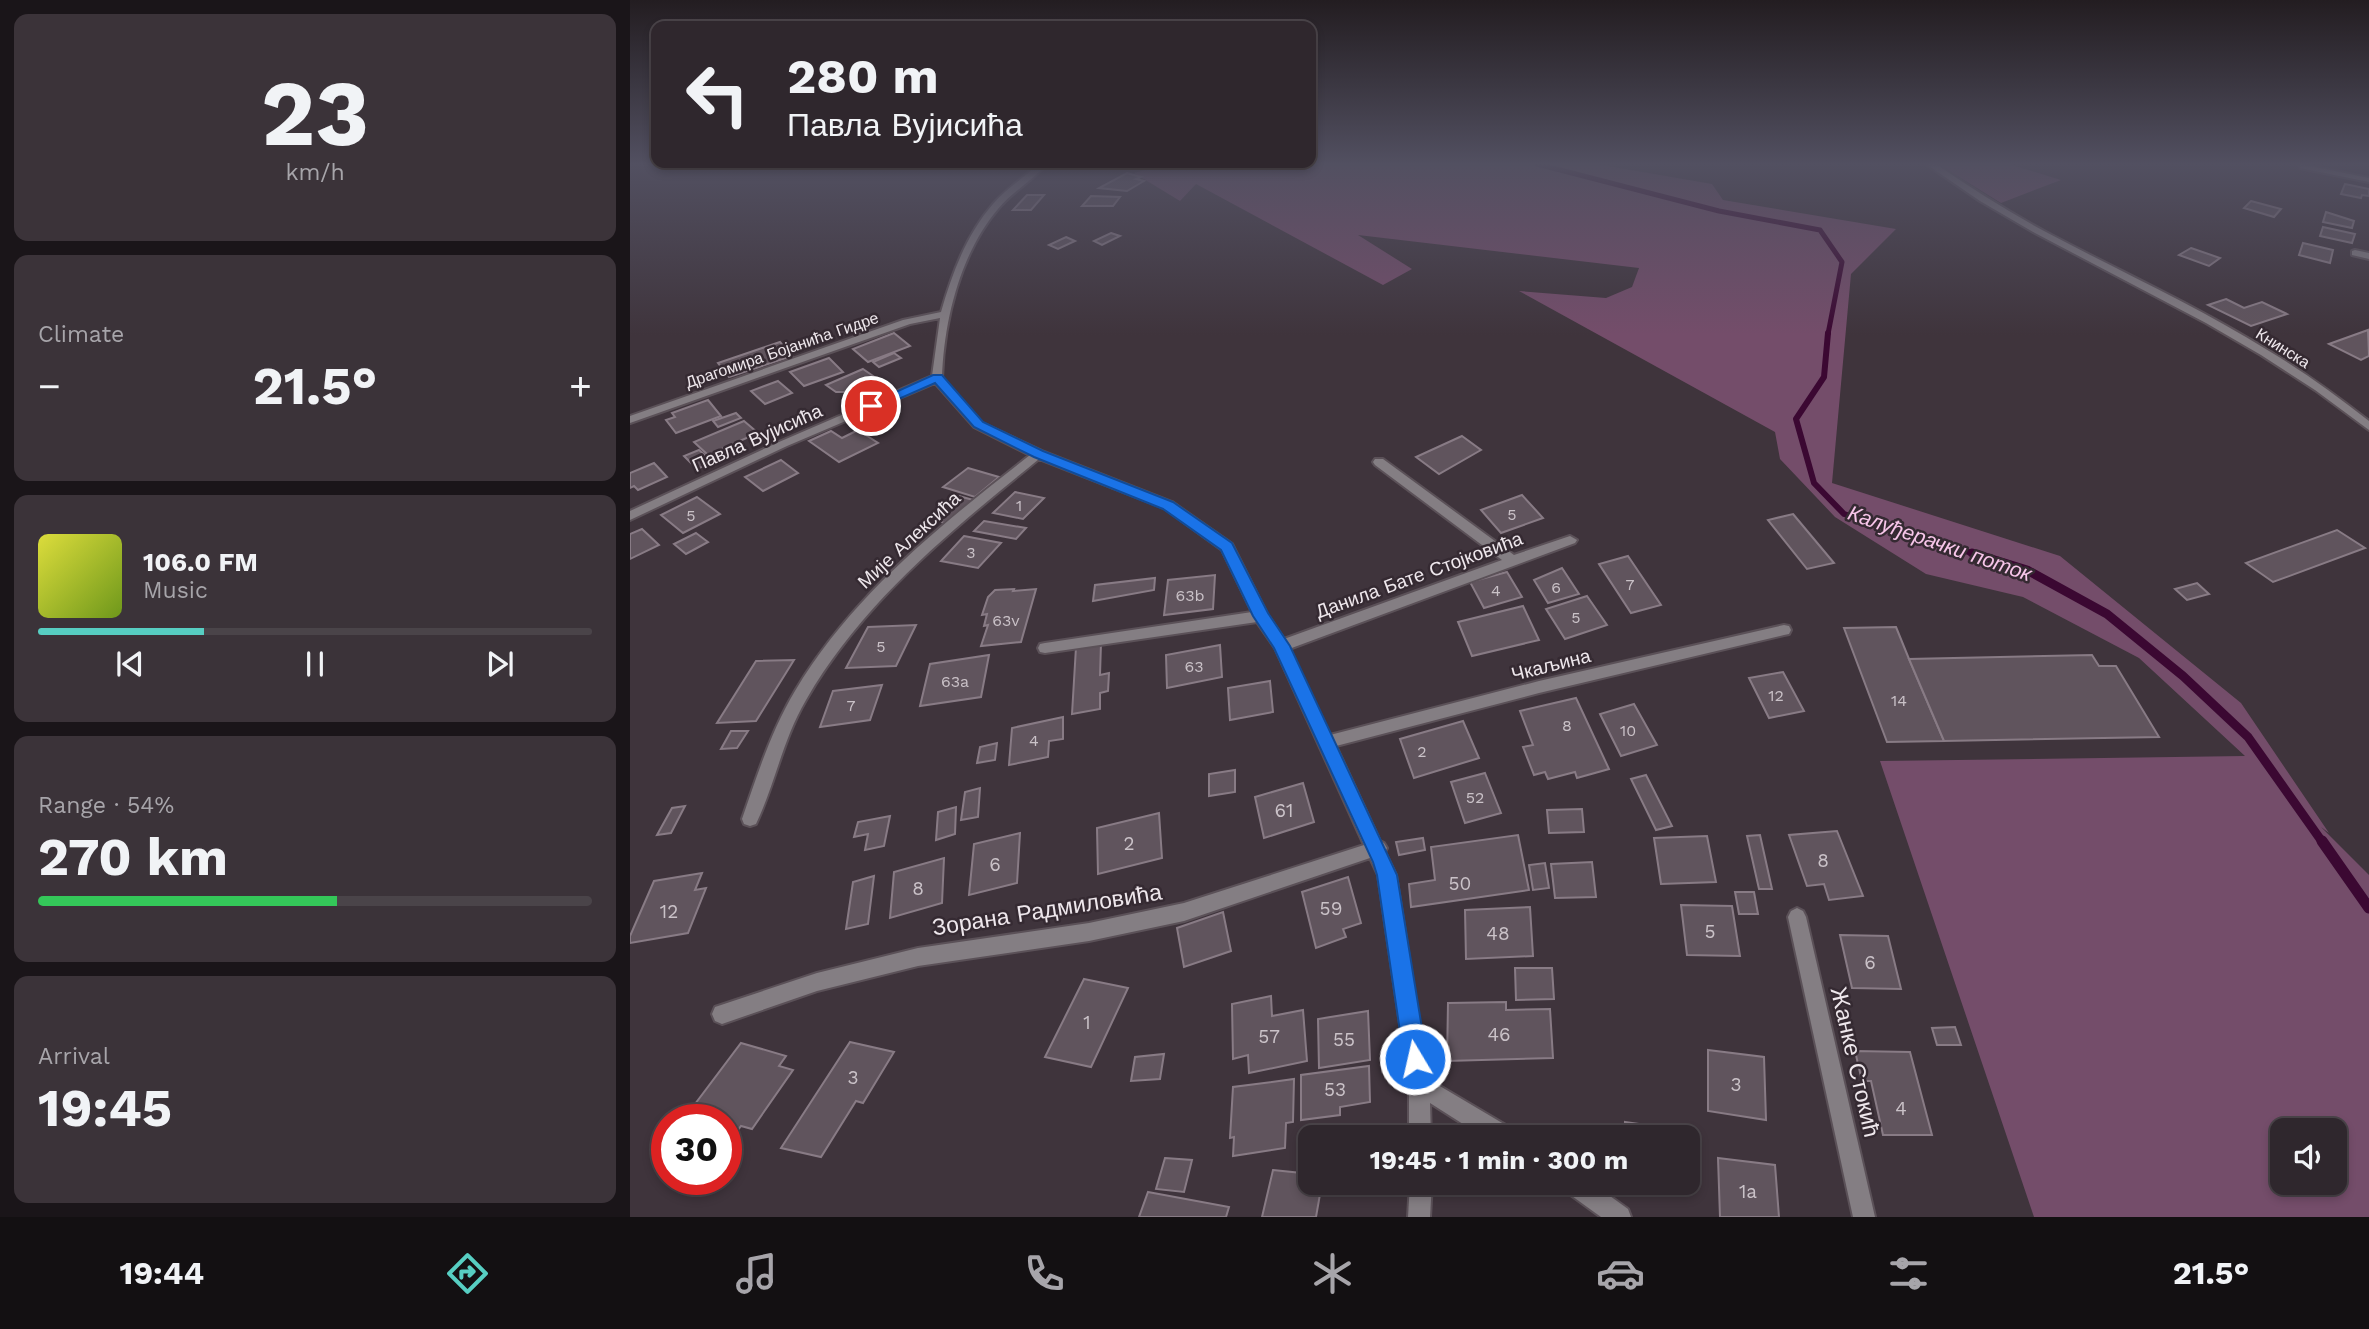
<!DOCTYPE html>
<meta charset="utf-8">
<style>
:root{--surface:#2f272d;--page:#3b3339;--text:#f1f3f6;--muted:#a7a5aa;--line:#4a4449;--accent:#57cec2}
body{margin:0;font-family:"Work Sans",sans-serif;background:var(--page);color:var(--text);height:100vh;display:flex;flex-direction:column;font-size:26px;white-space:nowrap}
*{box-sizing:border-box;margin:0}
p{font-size:23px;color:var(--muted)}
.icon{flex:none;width:38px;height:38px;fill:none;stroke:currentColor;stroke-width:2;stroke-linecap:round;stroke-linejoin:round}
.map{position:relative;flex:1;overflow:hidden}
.drawer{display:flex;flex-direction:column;gap:14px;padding:14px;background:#1a1519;width:630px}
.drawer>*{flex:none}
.banner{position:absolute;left:21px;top:21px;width:665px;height:147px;border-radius:14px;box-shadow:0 4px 10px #0003,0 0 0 2px var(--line);background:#2f272d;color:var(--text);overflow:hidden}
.buttons{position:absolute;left:1640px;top:1118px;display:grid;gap:14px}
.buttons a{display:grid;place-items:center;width:77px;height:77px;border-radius:14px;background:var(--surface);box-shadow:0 4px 10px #0003,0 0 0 2px var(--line);font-size:35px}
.speed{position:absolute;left:21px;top:1104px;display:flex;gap:14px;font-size:35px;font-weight:700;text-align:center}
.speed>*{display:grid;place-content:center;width:91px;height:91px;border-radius:50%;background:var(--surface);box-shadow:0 4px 10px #0003,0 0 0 2px var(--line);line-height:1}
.speed .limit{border:10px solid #d22;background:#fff;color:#111}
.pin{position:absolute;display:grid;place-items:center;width:60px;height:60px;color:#fff;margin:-30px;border:4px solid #fff;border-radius:50%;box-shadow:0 2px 7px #0007}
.me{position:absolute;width:77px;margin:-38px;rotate:351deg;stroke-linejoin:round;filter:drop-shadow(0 0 5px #0008)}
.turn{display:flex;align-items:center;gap:24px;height:147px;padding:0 21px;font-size:32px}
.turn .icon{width:91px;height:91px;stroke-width:2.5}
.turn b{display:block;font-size:49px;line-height:60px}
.big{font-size:52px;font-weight:700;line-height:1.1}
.drawer .tile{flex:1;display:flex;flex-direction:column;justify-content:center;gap:10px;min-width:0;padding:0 24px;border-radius:14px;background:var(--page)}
.drawer .dial{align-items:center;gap:0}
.dial b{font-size:91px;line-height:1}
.song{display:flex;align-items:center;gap:21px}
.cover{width:84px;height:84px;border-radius:10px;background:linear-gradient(135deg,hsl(60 70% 55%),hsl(80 70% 35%))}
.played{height:7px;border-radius:4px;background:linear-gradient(90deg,var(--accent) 30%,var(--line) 30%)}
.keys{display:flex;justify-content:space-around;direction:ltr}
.heat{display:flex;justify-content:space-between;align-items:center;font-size:38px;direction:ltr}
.charge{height:10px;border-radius:5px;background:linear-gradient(90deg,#34c759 54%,var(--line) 0)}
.trip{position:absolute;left:668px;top:1125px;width:402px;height:70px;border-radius:14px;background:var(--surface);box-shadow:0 4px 10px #0003,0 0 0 2px var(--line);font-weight:700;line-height:70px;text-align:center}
.menu{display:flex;height:112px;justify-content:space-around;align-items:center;background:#131012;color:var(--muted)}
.menu .icon{width:49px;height:49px}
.menu .selected{color:var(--accent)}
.menu b{font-size:32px;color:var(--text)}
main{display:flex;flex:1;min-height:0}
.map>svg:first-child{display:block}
</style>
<main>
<section class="drawer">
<div class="tile dial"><b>23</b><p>km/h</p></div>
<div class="tile"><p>Climate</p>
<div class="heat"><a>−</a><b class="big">21.5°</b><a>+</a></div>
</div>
<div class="tile">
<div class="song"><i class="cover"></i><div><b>106.0 FM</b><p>Music</p></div></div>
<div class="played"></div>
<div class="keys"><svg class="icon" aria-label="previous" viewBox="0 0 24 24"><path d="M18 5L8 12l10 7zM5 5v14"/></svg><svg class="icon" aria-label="pause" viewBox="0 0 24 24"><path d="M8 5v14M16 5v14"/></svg><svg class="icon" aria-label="next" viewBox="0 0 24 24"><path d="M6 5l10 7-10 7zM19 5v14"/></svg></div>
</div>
<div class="tile"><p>Range · 54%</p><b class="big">270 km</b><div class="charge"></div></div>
<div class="tile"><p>Arrival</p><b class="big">19:45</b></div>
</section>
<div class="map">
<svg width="1739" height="1217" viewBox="0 0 1739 1217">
<rect width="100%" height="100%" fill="#3f343c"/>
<g fill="#744d6a" fill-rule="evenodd">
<path d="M536 164H966L1082 184 1093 200 1266 229 1221 274 1202 483 1430 556 1611 703 1699 833 1691 827 1739 875V1217H1404L1250 761 1615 756 1509 658 1393 597 1296 574 1205 517 1150 459 1145 432 889 291 976 298 1002 287 1009 268 728 235 782 269 753 285 566 184 550 201 504 173ZM1652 1130H1704V1183H1652Z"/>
<polygon points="1308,164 1379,164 1431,180 1371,203"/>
</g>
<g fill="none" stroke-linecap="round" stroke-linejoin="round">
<polyline stroke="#3b0832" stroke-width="5" points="907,164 1089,211 1190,230 1212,262 1198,334"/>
<polyline stroke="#3b0832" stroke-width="6" points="1198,333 1194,377 1166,419 1184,483 1214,514 1348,555"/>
<polyline stroke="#3b0832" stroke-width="9" points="1342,553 1397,570 1477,614 1553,676 1618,737 1693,843"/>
<polyline stroke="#3b0832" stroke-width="11" points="1692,841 1739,908"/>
</g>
<g fill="#60545d" stroke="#887b85" stroke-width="2">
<polygon points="497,173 511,177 506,179 514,181 497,191 469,188"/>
<polygon points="1715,184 1739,189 1739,196 1732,195 1731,198 1711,194"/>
<polygon points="397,195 414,195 401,210 383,210"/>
<polygon points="461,196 490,197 483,206 452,206"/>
<polygon points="1621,201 1651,209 1644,217 1614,208"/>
<polygon points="1696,212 1724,221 1722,228 1693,222"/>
<polygon points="1693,227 1725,234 1722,243 1690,236"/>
<polygon points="481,233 490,236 472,245 464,241"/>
<polygon points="436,237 445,241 428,249 419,245"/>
<polygon points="1673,243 1703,250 1700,263 1669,255"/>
<polygon points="1561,248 1590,258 1579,266 1549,255"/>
<polygon points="1596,299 1614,308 1632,302 1657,314 1621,326 1578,305"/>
<polygon points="1738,330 1739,356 1731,360 1699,344"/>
<polygon points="264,333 280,346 238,362 223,349"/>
<polygon points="150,342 162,356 99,377 88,363"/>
<polygon points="264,353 271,358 249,367 243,362"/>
<polygon points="199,358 213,372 174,386 160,372"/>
<polygon points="233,369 246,378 214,392 206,392 196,385"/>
<polygon points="148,381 162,393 135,404 121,391"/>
<polygon points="78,400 91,416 46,433 36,420 45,417 42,413"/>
<polygon points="106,413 111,418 88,427 83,421"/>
<polygon points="114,421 128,433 78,455 64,442"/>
<polygon points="228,430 248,443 209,462 179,441 201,431 212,438"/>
<polygon points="832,436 851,450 809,474 786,457"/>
<polygon points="69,450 83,462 67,469 54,456"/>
<polygon points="151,460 168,473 133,491 115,477"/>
<polygon points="24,463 37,477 8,490 4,486 0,488 0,473"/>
<polygon points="338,468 369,477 345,497 313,487"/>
<polygon points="385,492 414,498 393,519 363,513"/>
<polygon points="892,495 913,518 871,533 851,510"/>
<polygon points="329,496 343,500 314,523 304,519"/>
<polygon points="67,497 90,514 53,533 31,515"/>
<polygon points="1163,514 1204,563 1177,569 1138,520"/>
<polygon points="354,521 396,528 386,539 344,531"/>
<polygon points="12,529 29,545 0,559 0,534"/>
<polygon points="1707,530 1735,548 1643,582 1616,563"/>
<polygon points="66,533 78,542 56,554 44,544"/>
<polygon points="334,536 371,543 348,568 311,561"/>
<polygon points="998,556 1031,605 1001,613 969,564"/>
<polygon points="932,568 949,594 918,603 904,580"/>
<polygon points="877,572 892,597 854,608 840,582"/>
<polygon points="585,575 583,609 534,615 538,580"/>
<polygon points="525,578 524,590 463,601 465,585"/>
<polygon points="1567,583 1579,594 1557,600 1545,589"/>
<polygon points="384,589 383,591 406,589 391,642 351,646 358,625 354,626 357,614 352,615 358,597 365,590"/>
<polygon points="957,596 977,625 935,639 916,609"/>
<polygon points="893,606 909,640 842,656 828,622"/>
<polygon points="286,625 266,666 216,668 238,627"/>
<polygon points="1266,627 1279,659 1314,741 1257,742 1214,628"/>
<polygon points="471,643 470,675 479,673 478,691 470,693 470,709 442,714 446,647"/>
<polygon points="590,645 592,677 537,688 536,655"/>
<polygon points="359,655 351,697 290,706 300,664"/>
<polygon points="1462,655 1469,666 1486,666 1529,737 1314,741 1279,659"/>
<polygon points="164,660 126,721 87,723 126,661"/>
<polygon points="1153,672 1174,711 1139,718 1119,678"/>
<polygon points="640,681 643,712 600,720 598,688"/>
<polygon points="252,685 240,720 190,727 203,691"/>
<polygon points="946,698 979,769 947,778 945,772 918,779 915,772 904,775 893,747 903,745 890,711"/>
<polygon points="1004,704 1027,745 991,756 970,714"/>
<polygon points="433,717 433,739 419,741 418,757 379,765 382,728"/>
<polygon points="833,721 849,758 784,778 770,739"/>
<polygon points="101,731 118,731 107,748 91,749"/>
<polygon points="367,743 365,760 347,763 350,747"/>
<polygon points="605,770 605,792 579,796 579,774"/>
<polygon points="855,773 871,813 835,823 821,782"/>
<polygon points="1016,775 1042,826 1026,830 1001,779"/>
<polygon points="673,783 684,822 634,838 625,797"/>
<polygon points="350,788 348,817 331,820 335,792"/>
<polygon points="55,806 41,833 27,835 42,808"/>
<polygon points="326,807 325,834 306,840 308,812"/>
<polygon points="952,809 954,832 919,833 917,810"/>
<polygon points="529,813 532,858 468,874 467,828"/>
<polygon points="260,816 254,846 235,850 238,834 224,837 228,822"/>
<polygon points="1207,831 1233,896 1199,900 1194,884 1177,886 1159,835"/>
<polygon points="390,833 387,883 339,895 344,844"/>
<polygon points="888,835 899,890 781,907 779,884 805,880 801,847"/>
<polygon points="1130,835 1142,889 1129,889 1117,836"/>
<polygon points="1077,836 1086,882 1031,884 1024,838"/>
<polygon points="793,838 795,850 769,855 766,842"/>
<polygon points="314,858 312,903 260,918 264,872"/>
<polygon points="962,862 966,897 925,898 921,864"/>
<polygon points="915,863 919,888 903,890 899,865"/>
<polygon points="72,873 65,890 76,888 58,933 0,943 0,936 24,881"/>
<polygon points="244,876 238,924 216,929 223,882"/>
<polygon points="718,877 731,923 713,929 716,937 686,948 672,892"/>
<polygon points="1105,892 1124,892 1128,914 1109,914"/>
<polygon points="1051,905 1102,906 1110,956 1057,955"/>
<polygon points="900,907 903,956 836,959 835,910"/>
<polygon points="593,912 601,951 554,967 547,928"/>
<polygon points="1210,935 1258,936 1271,989 1222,988"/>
<polygon points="885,968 922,968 924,999 886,1000"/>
<polygon points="454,979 498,988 461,1067 415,1057"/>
<polygon points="641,996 642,1016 673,1010 677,1061 619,1073 618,1055 603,1059 602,1004"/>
<polygon points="876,1002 876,1010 920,1009 923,1058 817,1061 818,1003"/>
<polygon points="738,1011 740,1060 689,1068 688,1019"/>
<polygon points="1325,1027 1331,1045 1307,1045 1302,1028"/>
<polygon points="220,1042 264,1052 233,1103 226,1101 191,1157 151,1148"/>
<polygon points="111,1043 156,1056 149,1066 163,1070 122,1129 111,1126 97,1145 96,1120 53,1120"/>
<polygon points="1078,1050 1134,1057 1136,1120 1078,1111"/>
<polygon points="1225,1051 1280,1052 1302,1135 1253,1135 1241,1081 1232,1081"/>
<polygon points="534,1054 530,1079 501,1081 505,1057"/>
<polygon points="739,1066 740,1102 710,1107 710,1115 671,1120 671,1075"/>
<polygon points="664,1079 663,1122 656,1123 655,1148 603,1156 604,1137 600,1138 603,1087"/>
<polygon points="995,1122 1017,1125 1017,1138 994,1138"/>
<polygon points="535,1158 562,1160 554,1192 526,1189"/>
<polygon points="1088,1158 1145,1165 1149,1217 1090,1217"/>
<polygon points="643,1170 681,1174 681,1183 692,1183 686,1217 632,1217"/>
<polygon points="518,1192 599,1207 596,1217 509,1217"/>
</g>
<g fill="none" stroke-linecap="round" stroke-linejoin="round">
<g stroke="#5b5158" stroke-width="4">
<g id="minor">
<path d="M408 164H417C402 181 382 192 368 209 330 254 314 320 312 378L352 423 412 451 542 502 602 544 637 614 654 639 872 560 745 465 743 462 745 459H753L884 555 940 536 947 540 945 543 659 649 700 735 909 681 1154 625 1159 626 1161 630 1159 634 1154 635 909 693 706 746 750 841 754 843 757 848 755 852 766 875 798 1079 884 1130 886 1138H855L800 1103 801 1138H779V1085L748 875 740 858 554 921 459 941 288 966 187 991 92 1024 85 1021 82 1014 85 1007 187 973 288 948 459 923 554 903 734 845 645 648 627 622 415 653 410 652 408 648 410 644 415 643 622 612 592 550 534 508 409 459C322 530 233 601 176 700 153 739 145 784 126 824L120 826 114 824 112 819C127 776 141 731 165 691 223 594 312 524 400 455L344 427 305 383 157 446 0 520V511L149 442 302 376 310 318 280 324 0 423V416L273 320 311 312C322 274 336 235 363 204 376 189 394 178 408 164Z"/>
<path d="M1296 164H1306C1341 188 1377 211 1414 231 1489 271 1567 306 1639 351 1674 372 1707 396 1739 421V430L1685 390 1631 355 1576 323 1405 233 1350 201Z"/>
<polygon points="1670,164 1739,178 1739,182 1670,168"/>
<polygon points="1725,250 1739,253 1739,259 1722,255 1722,251"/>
<polygon points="1167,908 1173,911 1176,917 1245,1217 1223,1217 1158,917 1161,911"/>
<polygon points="780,1183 802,1183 800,1217 778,1217"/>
<polygon points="932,1183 962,1183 998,1209 1001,1217 971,1217 935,1191"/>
</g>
</g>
<use href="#minor" fill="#847e83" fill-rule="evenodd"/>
</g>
<linearGradient id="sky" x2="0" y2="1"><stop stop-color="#231d21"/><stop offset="0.49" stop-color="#525061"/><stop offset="1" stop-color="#525061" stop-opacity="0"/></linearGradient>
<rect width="1739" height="335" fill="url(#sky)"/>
<polygon fill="#1a73e8" stroke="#114b97" stroke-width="2" points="303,375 312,375 353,422 413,451 543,502 602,543 638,613 660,646 767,875 797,1059 793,1067 785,1070 777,1067 774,1059 747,875 743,862 644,648 623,616 591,550 533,509 404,457 344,427 305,383 246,409 235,406"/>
<g text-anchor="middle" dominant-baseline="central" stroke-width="5" stroke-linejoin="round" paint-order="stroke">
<g font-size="16" fill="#eee7ec" stroke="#352a32">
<text transform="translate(1653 348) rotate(32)">Книнска</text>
<text transform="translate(152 350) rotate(-19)">Драгомира Бојанића Гидре</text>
</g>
<g font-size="16" fill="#cac2c8">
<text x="389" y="505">1</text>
<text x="882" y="514">5</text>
<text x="61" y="515">5</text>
<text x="341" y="552">3</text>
<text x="1000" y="584">7</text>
<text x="926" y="587">6</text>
<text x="866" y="590">4</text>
<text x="560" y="595">63b</text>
<text x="946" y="617">5</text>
<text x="376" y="620">63v</text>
<text x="251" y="646">5</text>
<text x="564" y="666">63</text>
<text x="325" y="681">63a</text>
<text x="1146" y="695">12</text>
<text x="1269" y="700">14</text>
<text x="221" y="705">7</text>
<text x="937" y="725">8</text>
<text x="998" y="730">10</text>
<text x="404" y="740">4</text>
<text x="792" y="751">2</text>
<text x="845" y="797">52</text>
</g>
<g font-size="19" fill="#eee7ec" stroke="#352a32">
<text transform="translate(127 438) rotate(-24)">Павла Вујисића</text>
<text transform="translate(279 540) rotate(-43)">Мије Алексића</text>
<text transform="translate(789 575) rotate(-20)">Данила Бате Стојковића</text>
<text transform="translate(921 665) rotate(-14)">Чкаљина</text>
</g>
<g font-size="19" fill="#cac2c8">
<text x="654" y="810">61</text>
<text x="499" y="843">2</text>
<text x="1193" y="860">8</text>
<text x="365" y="864">6</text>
<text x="830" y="883">50</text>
<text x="288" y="888">8</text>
<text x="701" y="908">59</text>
<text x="39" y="911">12</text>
<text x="1080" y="931">5</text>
<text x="868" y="933">48</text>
<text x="1240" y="962">6</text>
<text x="457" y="1022">1</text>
<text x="869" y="1034">46</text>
<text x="639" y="1036">57</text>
<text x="714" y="1039">55</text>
<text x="223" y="1077">3</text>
<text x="1106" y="1084">3</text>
<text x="705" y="1089">53</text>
<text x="1271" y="1108">4</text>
<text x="1118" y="1191">1a</text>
</g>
<g font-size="21" font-style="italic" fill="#f8c6ea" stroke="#352a32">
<text transform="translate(1310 543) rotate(19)">Калуђерачки поток</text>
</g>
<g font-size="23" fill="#eee7ec" stroke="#352a32">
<text transform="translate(417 910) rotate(-9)">Зорана Радмиловића</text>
<text transform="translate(1225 1062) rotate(77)">Жанке Стокић</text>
</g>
</g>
</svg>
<div class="buttons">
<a><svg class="icon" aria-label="sound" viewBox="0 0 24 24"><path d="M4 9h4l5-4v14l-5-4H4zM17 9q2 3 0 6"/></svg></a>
</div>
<div class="speed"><div class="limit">30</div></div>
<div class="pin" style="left:241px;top:406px;background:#d93025"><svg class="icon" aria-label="arrive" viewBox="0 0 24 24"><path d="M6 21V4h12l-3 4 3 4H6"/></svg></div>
<svg class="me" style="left:785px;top:1059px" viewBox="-20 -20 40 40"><circle r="17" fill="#1a73e8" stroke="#fff" stroke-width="3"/><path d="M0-11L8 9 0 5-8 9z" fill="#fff"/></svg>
<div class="trip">19:45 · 1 min · 300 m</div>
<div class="banner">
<div class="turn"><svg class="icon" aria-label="left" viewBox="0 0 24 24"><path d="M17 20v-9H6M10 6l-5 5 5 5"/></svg><div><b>280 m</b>Павла Вујисића</div></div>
</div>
</div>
</main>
<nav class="menu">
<b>19:44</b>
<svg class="icon selected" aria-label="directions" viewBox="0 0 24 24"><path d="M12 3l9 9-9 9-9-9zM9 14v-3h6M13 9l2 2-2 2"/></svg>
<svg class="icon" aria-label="music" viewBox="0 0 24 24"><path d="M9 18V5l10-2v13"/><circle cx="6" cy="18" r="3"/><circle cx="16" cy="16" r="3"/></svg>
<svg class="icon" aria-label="phone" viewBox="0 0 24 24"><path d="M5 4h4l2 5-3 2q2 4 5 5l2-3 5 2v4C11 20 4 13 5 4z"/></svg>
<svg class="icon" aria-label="climate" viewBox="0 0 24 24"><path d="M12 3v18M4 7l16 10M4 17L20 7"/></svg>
<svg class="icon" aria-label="car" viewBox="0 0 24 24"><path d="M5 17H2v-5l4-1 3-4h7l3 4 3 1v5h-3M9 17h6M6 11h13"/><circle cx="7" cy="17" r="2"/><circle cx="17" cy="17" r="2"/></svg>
<svg class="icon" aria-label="filters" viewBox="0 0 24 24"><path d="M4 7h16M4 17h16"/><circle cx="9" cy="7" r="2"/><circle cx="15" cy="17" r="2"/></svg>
<b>21.5°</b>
</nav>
